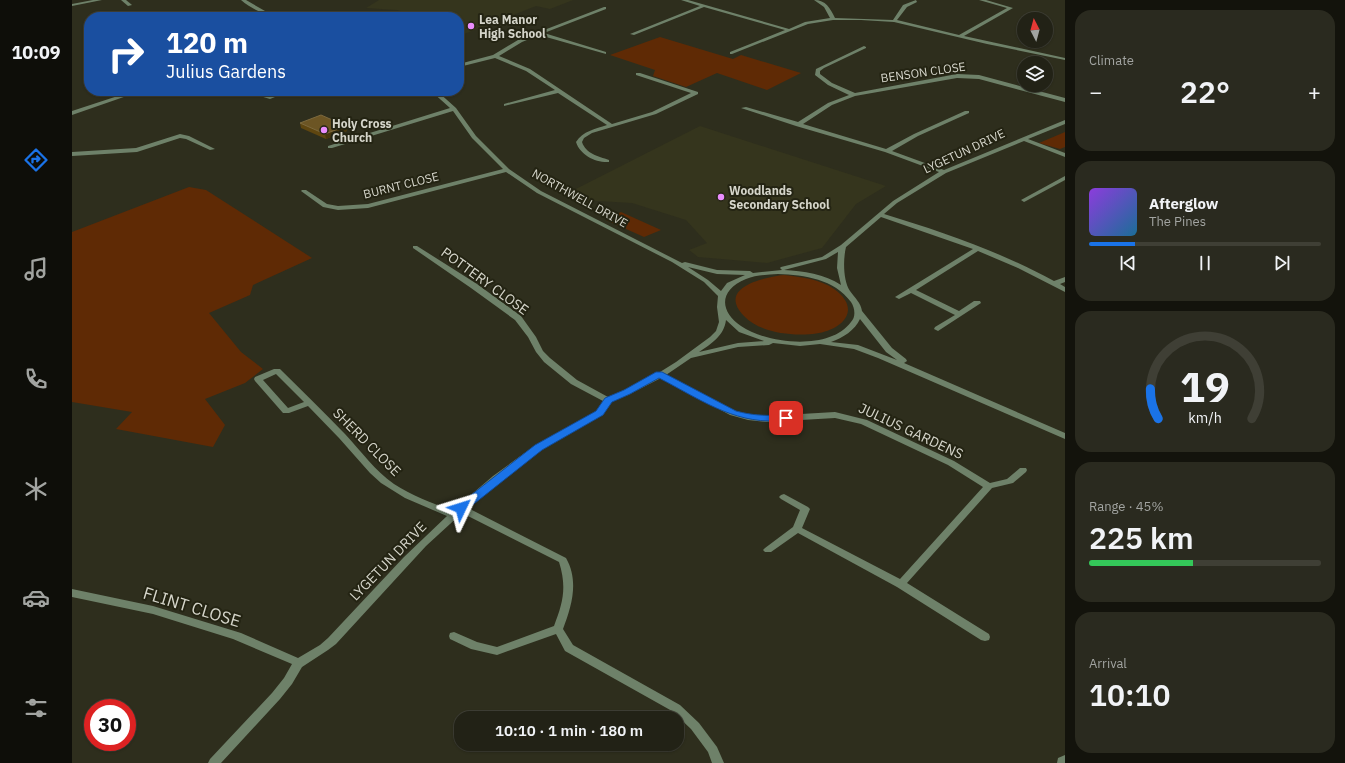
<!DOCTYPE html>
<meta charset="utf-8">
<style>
:root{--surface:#222216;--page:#2a2a1f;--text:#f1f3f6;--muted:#a2a4a1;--line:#3f3f35;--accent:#1a73e8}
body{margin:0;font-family:"IBM Plex Sans",sans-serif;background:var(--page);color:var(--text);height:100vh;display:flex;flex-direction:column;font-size:15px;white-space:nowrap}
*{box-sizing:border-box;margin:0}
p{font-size:13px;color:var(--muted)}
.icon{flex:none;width:22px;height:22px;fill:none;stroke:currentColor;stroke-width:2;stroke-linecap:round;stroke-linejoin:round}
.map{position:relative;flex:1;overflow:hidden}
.side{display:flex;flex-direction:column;gap:10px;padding:10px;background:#13130c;width:280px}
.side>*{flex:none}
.top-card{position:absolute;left:12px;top:12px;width:380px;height:84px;border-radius:16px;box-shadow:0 1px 3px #0004,0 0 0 1px var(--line);background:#1a4fa0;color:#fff;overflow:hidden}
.needle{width:26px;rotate:354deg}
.tools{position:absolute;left:945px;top:12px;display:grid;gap:8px}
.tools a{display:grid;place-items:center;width:36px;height:36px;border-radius:50%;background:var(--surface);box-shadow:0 1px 3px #0004,0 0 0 1px var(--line);font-size:20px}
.speed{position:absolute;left:12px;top:699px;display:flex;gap:8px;font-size:20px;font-weight:700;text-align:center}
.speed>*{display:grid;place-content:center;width:52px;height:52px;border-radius:50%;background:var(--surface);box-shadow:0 1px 3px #0004,0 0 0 1px var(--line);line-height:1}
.speed .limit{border:6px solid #d22;background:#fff;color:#111}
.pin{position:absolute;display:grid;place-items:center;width:34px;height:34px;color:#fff;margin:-17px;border-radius:8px;box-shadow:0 2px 6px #0006}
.me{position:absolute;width:44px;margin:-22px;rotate:49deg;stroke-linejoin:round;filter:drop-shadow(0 0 3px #0008)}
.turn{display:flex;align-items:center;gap:14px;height:84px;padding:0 16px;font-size:18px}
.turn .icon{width:52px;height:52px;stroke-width:2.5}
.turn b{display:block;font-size:28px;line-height:34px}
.big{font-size:30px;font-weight:600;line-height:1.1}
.side .widget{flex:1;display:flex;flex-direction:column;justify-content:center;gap:6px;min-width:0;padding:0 14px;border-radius:16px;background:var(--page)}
.side .dial{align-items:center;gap:0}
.dial svg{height:104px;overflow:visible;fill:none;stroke:var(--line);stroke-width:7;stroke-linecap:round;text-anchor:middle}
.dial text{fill:var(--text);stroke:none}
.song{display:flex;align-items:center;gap:12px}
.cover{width:48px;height:48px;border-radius:6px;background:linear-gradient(135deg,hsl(270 70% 55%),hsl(200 70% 35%))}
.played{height:4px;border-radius:2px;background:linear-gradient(90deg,var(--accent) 20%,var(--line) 20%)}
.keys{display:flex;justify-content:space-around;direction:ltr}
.heat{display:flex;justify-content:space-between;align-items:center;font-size:22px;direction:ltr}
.charge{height:6px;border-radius:3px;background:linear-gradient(90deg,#34c759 45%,var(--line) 0)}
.trip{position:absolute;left:382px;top:711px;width:230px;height:40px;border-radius:16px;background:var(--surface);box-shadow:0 1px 3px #0004,0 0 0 1px var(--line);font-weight:600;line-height:40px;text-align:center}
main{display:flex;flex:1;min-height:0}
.menu{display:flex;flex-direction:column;width:72px;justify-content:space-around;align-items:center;background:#0e0e09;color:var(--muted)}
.menu .icon{width:28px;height:28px}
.menu .on{color:var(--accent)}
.menu b{font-size:18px;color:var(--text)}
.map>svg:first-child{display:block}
</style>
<main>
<nav class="menu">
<b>10:09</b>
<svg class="icon on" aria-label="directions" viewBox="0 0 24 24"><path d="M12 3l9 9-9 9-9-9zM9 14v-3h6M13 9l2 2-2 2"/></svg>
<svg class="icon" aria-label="music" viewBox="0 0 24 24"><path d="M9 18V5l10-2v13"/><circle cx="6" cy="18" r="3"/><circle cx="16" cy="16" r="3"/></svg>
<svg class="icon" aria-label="phone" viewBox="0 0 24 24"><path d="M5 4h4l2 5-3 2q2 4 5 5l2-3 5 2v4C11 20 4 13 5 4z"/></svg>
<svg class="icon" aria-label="climate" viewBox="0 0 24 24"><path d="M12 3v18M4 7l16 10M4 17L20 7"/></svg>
<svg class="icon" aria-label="car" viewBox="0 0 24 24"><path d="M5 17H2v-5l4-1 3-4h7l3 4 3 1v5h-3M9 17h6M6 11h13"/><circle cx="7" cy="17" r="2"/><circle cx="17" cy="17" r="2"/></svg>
<svg class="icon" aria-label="filters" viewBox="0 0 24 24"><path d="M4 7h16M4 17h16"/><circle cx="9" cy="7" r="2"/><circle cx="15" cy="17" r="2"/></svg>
</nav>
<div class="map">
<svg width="993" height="763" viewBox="0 0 993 763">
<rect width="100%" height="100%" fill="#2e2e1d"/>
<g fill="#35351d">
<polygon points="307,0 501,0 478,9 464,6 387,36 387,17 351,17 325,10 294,8"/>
<polygon points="628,126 814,186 784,204 750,248 695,263 626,257 617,250 635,243 614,220 560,203 510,200 494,194"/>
</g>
<g fill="#5f2a05">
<polygon points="588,37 661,59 669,55 729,73 695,90 645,73 614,87 581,76 583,70 538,55"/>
<polygon points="993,132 993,147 988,149 967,143"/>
<polygon points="117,187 134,190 240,258 181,285 178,295 137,313 169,352 191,369 173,383 133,399 153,425 141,447 44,429 60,412 0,402 0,232"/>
<polygon points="549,212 589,230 572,237 534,220"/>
<path d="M712 275C729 277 748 279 762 289 789 308 773 328 747 333 724 337 689 334 672 316 644 287 693 277 712 275Z"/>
</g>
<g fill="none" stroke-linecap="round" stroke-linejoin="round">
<g fill="#6e8169" fill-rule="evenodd">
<polygon points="21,0 30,0 0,6 0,4"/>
<polygon points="49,0 54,0 60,5 56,6"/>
<path d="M169 0H174L193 11 214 17C197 17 182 11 169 0Z"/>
<path d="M609 0H616L717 29 733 22 758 18 752 7 742 0C754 0 758 8 763 18L821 20 831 5 844 0 845 2 835 7 825 20 887 35 935 8 907 0H914L941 8 892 36 993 58V60L915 44 822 22 789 20H761L736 24 660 54H658V52L713 30 632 7 562 35 558 34 628 6Z"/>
<path d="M532 7H534V9L472 33 534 52V54L467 35 450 42 427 56 458 69 540 124 580 112 619 93 564 75V73H568L626 92V94L584 114 520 133 512 138 510 142C514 154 526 156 537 160V162C524 163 508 155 504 142 511 131 523 129 535 125L486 93 432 106V104L483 90 454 71 423 58 387 67V64L421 55 446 40Z"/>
<polygon points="262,14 276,17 226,17 228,16"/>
<path d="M792 46 794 47V48L752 68 748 71V74L760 83 783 93 885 74 907 75 993 98V102L907 79 885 78 783 96 760 105 731 124 814 149 842 134 893 111H897V113L846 136 820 151 872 170 993 120V124L956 139 993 153V157L952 141 874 173 825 203 812 214C871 232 929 252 982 281L993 277V282L988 284 993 287V292L946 268 906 251 844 290 887 311 902 301H908L909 303 866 331 862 329 863 327 883 315 839 293 827 299 823 297 901 249 809 217 774 247C771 259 771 281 778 291 783 298 789 303 790 311L820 348 834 359 835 361 832 363 993 433V439L806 358 782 349 748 344 728 346 701 343 697 345 666 347 619 358 594 375 664 411 676 414 695 416 763 412 795 420 882 461 918 483 935 479 948 468H954L955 470 954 472 941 483 920 488 835 583 917 634 918 637 917 640 913 641 909 640 825 587 726 533 699 552H693L691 550 693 548 721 527 728 510 709 499 707 497 709 495 712 494 736 507 738 509 730 528 828 579 911 487 876 465 789 424 763 418 695 422 676 420 658 415 589 378 556 395 539 402 531 415 482 442 461 456 428 481 396 508 494 558C507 581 500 605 491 629L501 645 608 705 627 723 645 747 652 763H640L636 752 619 729 600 711 493 651 484 634 425 655 399 649 378 639 377 636 378 633 382 632 405 642 425 647 482 626C491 603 495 587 487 562L390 513 354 546 264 644 256 650 230 667 220 684 208 699 149 763H136L138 759 200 693 212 678 220 664 161 639 81 614 0 597V589L81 606 169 633 226 658 248 645 256 638 332 557 375 516 333 498 309 483 298 473 267 438 236 406 217 413H211L183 381 182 379 183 377 202 369H208C230 391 252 412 273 434 289 451 303 471 322 484 340 496 361 503 380 511L421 476 454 452 476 438 525 411 531 401 499 384 472 362 464 352 456 337 443 320 399 288 341 248V246H345L405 284 449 316 464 337 471 351 478 358 505 380 536 397 550 391 583 374 584 372H588L604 362 638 337 644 331 647 322 645 307 646 296 632 282 600 262 465 193 434 172 296 208 266 210 251 207 229 191 230 190H234L255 204 266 206 296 204 431 169 400 138 381 111 260 148H256V146L378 108 359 91H365L384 108 404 136 437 169 469 191 610 263 613 262 645 270 678 271 681 273 710 270 708 268 709 267 750 257 769 245 821 201 867 172 813 152 724 126 669 108 674 107 726 122 756 103 777 95 756 85 743 75 744 69ZM766 252 765 268 769 285C753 274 731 271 712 270L754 259ZM616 267 645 274 673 275 655 283 649 291 636 280ZM706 274C733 275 762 279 779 302 783 308 784 317 779 322 758 351 695 344 669 326 647 311 647 290 674 279 684 275 695 275 706 274ZM788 319 814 352 825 360 786 345 759 342C771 338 783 330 788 319ZM654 320 667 332 692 341 666 343 627 352C639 344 652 336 654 320ZM204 374 232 402 216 408 191 380Z"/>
<polygon points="61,91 69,91 0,115 0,111"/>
<polygon points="171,91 180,91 198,95 210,91 218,91 198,99"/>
<polygon points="108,134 117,136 143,149 138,150 114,139 108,138 65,152 0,156 0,152 64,148"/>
<polygon points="993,176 993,180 954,201 952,202 949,200"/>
<polygon points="993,755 993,763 985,763 986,758"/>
</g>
</g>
<polygon fill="#5f4610" points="228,123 274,126 275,131 254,139 229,128"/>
<polygon fill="#46360d" points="274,126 275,131 254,139 253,134"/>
<polygon fill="#6c5524" stroke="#7c693e" points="249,115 274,126 253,134 228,123"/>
<path fill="#1a73e8" stroke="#114b97" d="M584 372H590L664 411C679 415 692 416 707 415 712 415 716 414 719 418 716 422 710 421 705 421 660 423 626 398 587 378L558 394 540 402 531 415 470 450 393 511H385L384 508 385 506 463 445 524 411 533 398 552 390Z"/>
<g fill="#ea8dfd" stroke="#242413" stroke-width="1.5">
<circle cx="399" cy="26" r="4"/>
<circle cx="252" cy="130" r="4"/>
<circle cx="649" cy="197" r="4"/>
</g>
<g text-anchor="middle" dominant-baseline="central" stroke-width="4" stroke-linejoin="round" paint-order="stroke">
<g font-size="12" font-weight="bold" fill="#d5d5ca" stroke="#242413" text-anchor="start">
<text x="407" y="19">Lea Manor<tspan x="407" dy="14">High School</tspan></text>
<text x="260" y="123">Holy Cross<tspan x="260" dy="14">Church</tspan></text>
<text x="657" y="190">Woodlands<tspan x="657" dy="14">Secondary School</tspan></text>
</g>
<g font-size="12" fill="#d5d5ca" stroke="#242413">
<text transform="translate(851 72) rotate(-8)">BENSON CLOSE</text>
<text transform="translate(892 151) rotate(-25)">LYGETUN DRIVE</text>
<text transform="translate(329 185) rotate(-14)">BURNT CLOSE</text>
<text transform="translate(508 198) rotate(29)">NORTHWELL DRIVE</text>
</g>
<g font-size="14" fill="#d5d5ca" stroke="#242413">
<text transform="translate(413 281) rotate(36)">POTTERY CLOSE</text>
<text transform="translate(839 431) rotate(25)">JULIUS GARDENS</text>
<text transform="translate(295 442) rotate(45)">SHERD CLOSE</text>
<text transform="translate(316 561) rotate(-46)">LYGETUN DRIVE</text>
</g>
<g font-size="17" fill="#d5d5ca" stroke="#242413">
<text transform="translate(120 607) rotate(17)">FLINT CLOSE</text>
</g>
</g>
</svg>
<div class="tools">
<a><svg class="needle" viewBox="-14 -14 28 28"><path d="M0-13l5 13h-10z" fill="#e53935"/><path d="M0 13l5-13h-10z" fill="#a2a4a1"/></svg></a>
<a><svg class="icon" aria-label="layers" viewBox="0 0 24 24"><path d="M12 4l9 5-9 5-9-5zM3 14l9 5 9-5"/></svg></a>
</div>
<div class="speed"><div class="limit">30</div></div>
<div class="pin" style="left:714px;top:418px;background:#d93025"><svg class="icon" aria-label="arrive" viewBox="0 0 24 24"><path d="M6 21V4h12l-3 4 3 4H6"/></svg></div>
<svg class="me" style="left:389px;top:508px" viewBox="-20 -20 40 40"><path d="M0-17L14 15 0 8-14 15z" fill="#1a73e8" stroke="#fff" stroke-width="4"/></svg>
<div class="trip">10:10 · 1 min · 180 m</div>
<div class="top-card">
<div class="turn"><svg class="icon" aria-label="right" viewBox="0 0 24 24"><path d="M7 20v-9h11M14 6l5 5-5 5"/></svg><div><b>120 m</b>Julius Gardens</div></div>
</div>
</div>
<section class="side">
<div class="widget"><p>Climate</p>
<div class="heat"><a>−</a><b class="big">22°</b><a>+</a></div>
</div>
<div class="widget">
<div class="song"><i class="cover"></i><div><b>Afterglow</b><p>The Pines</p></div></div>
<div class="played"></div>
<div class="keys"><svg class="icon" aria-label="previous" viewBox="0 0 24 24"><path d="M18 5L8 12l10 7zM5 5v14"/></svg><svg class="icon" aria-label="pause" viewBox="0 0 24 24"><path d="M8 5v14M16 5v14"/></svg><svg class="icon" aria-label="next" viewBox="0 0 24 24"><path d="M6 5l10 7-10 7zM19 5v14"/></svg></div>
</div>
<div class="widget dial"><svg viewBox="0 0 100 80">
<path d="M14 69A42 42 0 1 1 86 69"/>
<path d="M14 69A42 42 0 0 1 8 46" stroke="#1a73e8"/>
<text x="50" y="56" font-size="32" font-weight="700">19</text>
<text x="50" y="72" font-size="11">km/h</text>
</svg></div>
<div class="widget"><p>Range · 45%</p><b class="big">225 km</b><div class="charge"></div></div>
<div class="widget"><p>Arrival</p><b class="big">10:10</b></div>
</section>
</main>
